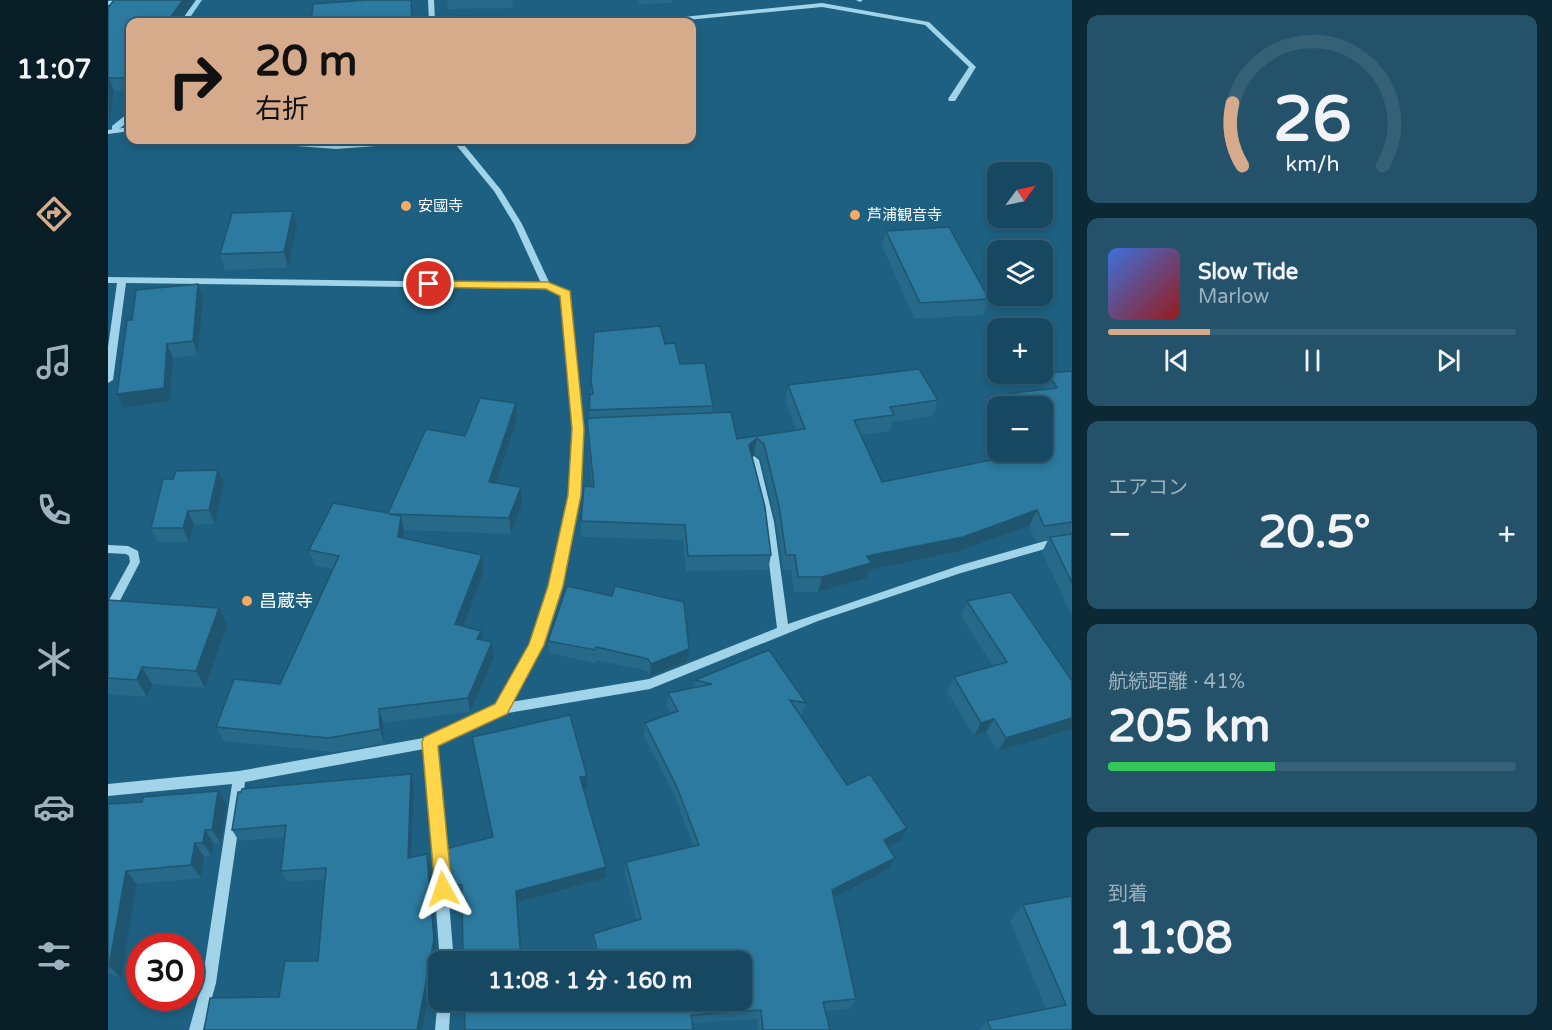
<!DOCTYPE html>
<html lang="ja">
<meta charset="utf-8">
<style>
:root{--surface:#164861;--page:#23526a;--text:#f1f3f6;--muted:#9eb2bd;--line:#356076;--accent:#d6ab8b}
body{margin:0;font-family:"Varela Round","Noto Sans JP",sans-serif;background:var(--page);color:var(--text);height:100vh;display:flex;flex-direction:column;font-size:22px;white-space:nowrap}
*{box-sizing:border-box;margin:0}
p{font-size:20px;color:var(--muted)}
.icon{flex:none;width:33px;height:33px;fill:none;stroke:currentColor;stroke-width:2;stroke-linecap:round;stroke-linejoin:round}
.map{position:relative;flex:1;overflow:hidden}
.sheet{display:flex;flex-direction:column;gap:15px;padding:15px;background:#0c2835;width:480px}
.sheet>*{flex:none}
.guide{position:absolute;left:18px;top:18px;width:570px;height:126px;border-radius:12px;box-shadow:0 3px 9px #0003,0 0 0 2px var(--line);background:#d6ab8b;color:#111;overflow:hidden}
.needle{width:39px;rotate:57deg}
.tools{position:absolute;left:879px;top:162px;display:grid;gap:12px}
.tools a{display:grid;place-items:center;width:66px;height:66px;border-radius:12px;background:var(--surface);box-shadow:0 3px 9px #0003,0 0 0 2px var(--line);font-size:30px}
.speed{position:absolute;left:18px;top:933px;display:flex;gap:12px;font-size:30px;font-weight:700;text-align:center}
.speed>*{display:grid;place-content:center;width:78px;height:78px;border-radius:50%;background:var(--surface);box-shadow:0 3px 9px #0003,0 0 0 2px var(--line);line-height:1}
.speed .limit{border:9px solid #d22;background:#fff;color:#111}
.pin{position:absolute;display:grid;place-items:center;width:51px;height:51px;color:#fff;margin:-26px;border:3px solid #fff;border-radius:50%;box-shadow:0 2px 6px #0007}
.me{position:absolute;width:66px;margin:-33px;rotate:355deg;stroke-linejoin:round;filter:drop-shadow(0 0 4px #0008)}
.turn{display:flex;align-items:center;gap:21px;height:126px;padding:0 30px;font-size:27px}
.turn .icon{width:78px;height:78px;stroke-width:2.5}
.turn b{display:block;font-size:42px;line-height:51px}
.big{font-size:45px;font-weight:700;line-height:1.1}
.sheet .tile{flex:1;display:flex;flex-direction:column;justify-content:center;gap:9px;min-width:0;padding:0 21px;border-radius:12px;background:var(--page)}
.sheet .dial{align-items:center;gap:0}
.dial svg{height:156px;overflow:visible;fill:none;stroke:var(--line);stroke-width:7;stroke-linecap:round;text-anchor:middle}
.dial text{fill:var(--text);stroke:none}
.song{display:flex;align-items:center;gap:18px}
.cover{width:72px;height:72px;border-radius:9px;background:linear-gradient(135deg,hsl(220 70% 55%),hsl(0 70% 35%))}
.played{height:6px;border-radius:3px;background:linear-gradient(90deg,var(--accent) 25%,var(--line) 25%)}
.keys{display:flex;justify-content:space-around;direction:ltr}
.heat{display:flex;justify-content:space-between;align-items:center;font-size:33px;direction:ltr}
.charge{height:9px;border-radius:4px;background:linear-gradient(90deg,#34c759 41%,var(--line) 0)}
.trip{position:absolute;left:320px;top:951px;width:324px;height:60px;border-radius:12px;background:var(--surface);box-shadow:0 3px 9px #0003,0 0 0 2px var(--line);font-weight:700;line-height:60px;text-align:center}
main{display:flex;flex:1;min-height:0}
.dock{display:flex;flex-direction:column;width:108px;justify-content:space-around;align-items:center;background:#091d27;color:var(--muted)}
.dock .icon{width:42px;height:42px}
.dock .on{color:var(--accent)}
.dock b{font-size:27px;color:var(--text)}
.map>svg:first-child{display:block}
</style>
<main>
<nav class="dock">
<b>11:07</b>
<svg class="icon on" aria-label="directions" viewBox="0 0 24 24"><path d="M12 3l9 9-9 9-9-9zM9 14v-3h6M13 9l2 2-2 2"/></svg>
<svg class="icon" aria-label="music" viewBox="0 0 24 24"><path d="M9 18V5l10-2v13"/><circle cx="6" cy="18" r="3"/><circle cx="16" cy="16" r="3"/></svg>
<svg class="icon" aria-label="phone" viewBox="0 0 24 24"><path d="M5 4h4l2 5-3 2q2 4 5 5l2-3 5 2v4C11 20 4 13 5 4z"/></svg>
<svg class="icon" aria-label="climate" viewBox="0 0 24 24"><path d="M12 3v18M4 7l16 10M4 17L20 7"/></svg>
<svg class="icon" aria-label="car" viewBox="0 0 24 24"><path d="M5 17H2v-5l4-1 3-4h7l3 4 3 1v5h-3M9 17h6M6 11h13"/><circle cx="7" cy="17" r="2"/><circle cx="17" cy="17" r="2"/></svg>
<svg class="icon" aria-label="filters" viewBox="0 0 24 24"><path d="M4 7h16M4 17h16"/><circle cx="9" cy="7" r="2"/><circle cx="15" cy="17" r="2"/></svg>
</nav>
<div class="map">
<svg width="964" height="1030" viewBox="0 0 964 1030">
<rect width="100%" height="100%" fill="#1d6081"/>
<g fill="none" stroke-linecap="round" stroke-linejoin="round">
<g fill="#95d1eb" fill-rule="evenodd">
<polygon points="14,0 13,2 0,5 0,1"/>
<polygon points="86,0 94,0 79,22 73,22"/>
<polygon points="19,114 22,114 22,120 10,130 4,130 4,126"/>
</g>
<g fill="#a1d3e9" fill-rule="evenodd">
<polygon points="320,0 326,0 327,22 321,22"/>
<polygon points="748,0 755,0 752,2"/>
<polygon points="714,3 821,22 868,67 847,101 841,101 840,99 861,67 817,25 714,7 559,22 542,22 545,20"/>
<polygon points="22,127 22,131 0,134 0,130"/>
<path d="M131 140C163 136 196 145 228 145 261 144 294 136 326 140L322 142 228 149 135 142Z"/>
<polygon points="344,140 352,140 393,190 414,224 442,284 462,294 475,429 472,495 453,586 435,645 403,702 541,679 669,628 656,522 641,460 646,456 651,460 666,522 680,624 853,565 937,541 964,538 964,546 937,549 853,573 710,621 542,689 394,714 328,745 346,962 332,962 316,749 137,782 108,983 95,1030 81,1030 94,983 124,784 0,796 0,784 131,771 321,737 389,705 424,644 441,586 462,495 465,429 454,295 438,289 18,283 5,380 0,383 0,347 9,283 0,283 0,277 433,283 406,224 386,191"/>
<polygon points="0,545 20,546 30,551 32,562 4,616 0,618 0,602 22,562 21,556 18,554 0,553"/>
<polygon points="330,997 330,1000 343,1000 341,1030 327,1030"/>
</g>
</g>
<g fill="#266989">
<polygon points="339,0 404,0 405,8 340,9"/>
<polygon points="530,0 564,0 564,3 532,4"/>
<polygon points="0,8 22,22 22,91 6,91 0,126"/>
<polygon points="185,211 189,227 180,268 117,270 112,254"/>
<polygon points="778,231 881,299 875,315 807,319 774,246"/>
<polygon points="90,284 95,297 90,355 65,358 62,401 15,408 24,320"/>
<polygon points="557,344 605,406 604,413 629,439 688,430 677,400 680,385 830,400 825,416 785,422 782,431 753,435 774,482 898,457 900,453 905,452 934,452 934,406 890,406 890,424 882,411 889,395 934,390 940,373 964,371 964,616 934,552 940,540 928,541 921,526 848,552 761,570 759,578 710,592 686,592 683,570 675,570 668,522 653,459 646,454 644,456 663,555 660,570 578,571 575,540 473,537 473,521 484,487 479,436 479,420 481,419 483,381"/>
<polygon points="408,403 409,419 388,483 413,487 414,503 403,534 296,530 295,538 374,555 376,571 355,626 373,631 374,640 384,642 386,657 362,712 275,723 276,743 226,752 116,741 108,727 172,684 225,569 207,566 201,550 280,513 357,436"/>
<polygon points="110,470 116,484 107,524 86,525 81,542 50,542 43,528 65,479"/>
<polygon points="459,586 579,661 542,676 539,671 488,660 487,663 441,653 440,641"/>
<polygon points="0,600 111,608 119,625 97,688 44,684 39,697 0,694"/>
<polygon points="859,601 964,681 964,729 890,751 878,732 866,736 839,691 846,677 885,666 853,616"/>
<polygon points="587,680 698,703 694,716 693,716 739,785 793,840 780,847 787,858 781,869 725,897 748,999 742,1009 717,1011 722,1030 650,1030 649,1019 584,1023 356,1000 633,1000 633,962 490,962 485,944 485,934 529,921 517,873 518,862 585,846 568,799 536,736 537,723 563,713 559,706 560,693 586,688"/>
<polygon points="479,776 479,788 475,789 498,878 410,902 343,895 340,884 384,837"/>
<polygon points="306,785 304,857 319,854 322,865 329,949 171,997 210,961 217,879 179,882 173,871 177,837 131,841 124,830"/>
<polygon points="110,791 119,805 113,843 106,844 104,856 96,857 93,878 29,884 13,978 0,973 0,804 34,802"/>
<polygon points="964,896 964,1030 870,1030 879,1021 938,1009 902,921 915,905"/>
</g>
<g fill="#1f556f">
<polygon points="75,0 88,0 72,22 59,22"/>
<polygon points="22,72 22,91 18,78"/>
<polygon points="1,78 6,91 1,126 0,85"/>
<polygon points="185,211 189,227 180,268 176,252"/>
<polygon points="90,284 95,297 90,355 85,341"/>
<polygon points="59,344 65,358 62,401 15,408 9,394"/>
<polygon points="408,403 409,419 383,498 381,482"/>
<polygon points="649,438 646,454 639,461 641,445"/>
<polygon points="110,470 116,484 107,524 101,510"/>
<polygon points="413,487 414,503 403,534 401,518"/>
<polygon points="929,510 921,526 848,552 761,570 759,578 710,592 714,577 759,556"/>
<polygon points="80,511 86,525 81,542 75,528"/>
<polygon points="293,516 296,532 293,553 290,537"/>
<polygon points="374,555 376,571 350,640 347,624"/>
<polygon points="111,608 119,625 97,688 88,671"/>
<polygon points="373,631 375,646 369,639"/>
<polygon points="384,642 386,657 362,712 360,698"/>
<polygon points="581,649 579,661 542,676 543,664"/>
<polygon points="34,667 44,684 39,697 29,680"/>
<polygon points="271,709 275,723 276,743 272,729"/>
<polygon points="964,718 964,729 890,751 898,738"/>
<polygon points="886,719 878,732 866,736 873,723"/>
<polygon points="303,774 306,785 303,869 300,858"/>
<polygon points="479,776 479,788 472,789 472,777"/>
<polygon points="110,791 119,805 113,843 104,830"/>
<polygon points="799,828 793,840 770,852 776,840"/>
<polygon points="97,830 106,844 104,856 95,843"/>
<polygon points="87,843 96,857 93,878 83,865"/>
<polygon points="319,854 322,865 329,949 314,1030 309,1030"/>
<polygon points="787,858 781,869 719,901 724,890"/>
<polygon points="498,867 498,878 410,902 414,962 413,962 408,891"/>
<polygon points="18,871 29,884 13,978 1,966"/>
</g>
<g fill="#2c7a9f" stroke="#1f556f" stroke-width="1.5">
<polygon points="6,0 75,0 59,22 22,22 22,72 18,78 1,78 0,85 0,8"/>
<polygon points="258,0 303,0 304,22 203,22 205,4"/>
<polygon points="185,211 176,252 112,254 124,213"/>
<polygon points="841,227 881,299 812,303 778,231"/>
<polygon points="90,284 85,341 59,344 56,388 9,394 19,320 24,320 28,290"/>
<polygon points="552,326 557,344 567,343 572,364 597,363 605,406 481,410 482,394 485,394 483,381 486,332"/>
<polygon points="811,369 830,400 782,407 786,415 746,420 774,482 903,456 900,453 908,452 934,452 934,406 895,406 889,395 949,388 940,373 964,371 964,522 936,526 929,510 855,537 759,556 763,563 714,577 690,577 687,555 678,555 671,506 656,444 649,438 641,445 657,507 663,555 580,556 577,525 473,521 476,486 486,487 479,420 482,418 623,412 629,439 697,429 680,385"/>
<polygon points="372,398 408,403 381,482 413,487 401,518 281,514 293,516 290,537 374,555 347,624 373,631 369,639 384,642 360,698 271,709 272,729 220,738 108,727 126,679 172,684 231,556 201,550 225,503 280,513 318,429 357,436"/>
<polygon points="110,470 101,510 80,511 75,528 43,528 55,479 65,479 68,471"/>
<polygon points="964,534 964,583 942,537"/>
<polygon points="459,586 504,596 507,586 576,602 581,649 543,664 540,659 488,647 487,650 440,641"/>
<polygon points="903,592 964,681 964,718 898,738 886,719 873,723 846,677 899,662 859,601"/>
<polygon points="0,600 111,608 88,671 34,667 29,680 0,678"/>
<polygon points="661,650 698,703 682,700 739,785 762,774 799,828 776,840 787,858 724,890 748,999 715,1002 722,1030 655,1030 653,1010 583,1015 585,1030 357,1030 356,1000 633,1000 633,962 492,962 485,934 533,919 518,862 591,845 569,787 537,723 570,711 560,693 604,684 587,680"/>
<polygon points="462,715 479,776 472,777 498,867 408,891 413,962 355,962 354,885 340,884 337,849 385,837 364,737"/>
<polygon points="303,774 300,858 319,854 326,940 309,1030 96,1030 102,998 171,997 177,961 210,961 218,868 173,871 178,825 124,830 130,792 133,792 134,789"/>
<polygon points="110,791 104,830 97,830 95,843 87,843 83,865 18,871 1,966 0,966 0,804 34,802 35,797"/>
<polygon points="964,896 964,1030 883,1030 879,1021 958,1005 915,905"/>
</g>
<polygon fill="#ffd54a" stroke="#a68a30" stroke-width="1.5" points="321,281 440,282 462,291 476,429 473,495 455,586 436,645 399,714 330,746 344,889 342,895 335,898 329,895 327,889 314,742 316,737 387,704 421,644 440,586 460,495 464,429 452,296 438,289 317,287 316,284"/>
<g fill="#f9a960" stroke="#1d6081" stroke-width="2">
<circle cx="298" cy="206" r="6"/>
<circle cx="747" cy="215" r="6"/>
<circle cx="139" cy="601" r="6"/>
</g>
<g text-anchor="middle" dominant-baseline="central" stroke-width="6" stroke-linejoin="round" paint-order="stroke">
<g font-size="15" fill="#fff" stroke="#1d6081" text-anchor="start">
<text x="310" y="206">安國寺</text>
<text x="759" y="215">芦浦観音寺</text>
</g>
<g font-size="18" fill="#fff" stroke="#1d6081" text-anchor="start">
<text x="151" y="601">昌蔵寺</text>
</g>
</g>
</svg>
<div class="tools">
<a><svg class="needle" viewBox="-14 -14 28 28"><path d="M0-13l5 13h-10z" fill="#e53935"/><path d="M0 13l5-13h-10z" fill="#9eb2bd"/></svg></a>
<a><svg class="icon" aria-label="layers" viewBox="0 0 24 24"><path d="M12 4l9 5-9 5-9-5zM3 14l9 5 9-5"/></svg></a>
<a>+</a>
<a>−</a>
</div>
<div class="speed"><div class="limit">30</div></div>
<div class="pin" style="left:321px;top:284px;background:#d93025"><svg class="icon" aria-label="arrive" viewBox="0 0 24 24"><path d="M6 21V4h12l-3 4 3 4H6"/></svg></div>
<svg class="me" style="left:335px;top:889px" viewBox="-20 -20 40 40"><path d="M0-17L14 15 0 8-14 15z" fill="#ffd54a" stroke="#fff" stroke-width="4"/></svg>
<div class="trip">11:08 · 1 分 · 160 m</div>
<div class="guide">
<div class="turn"><svg class="icon" aria-label="right" viewBox="0 0 24 24"><path d="M7 20v-9h11M14 6l5 5-5 5"/></svg><div><b>20 m</b>右折</div></div>
</div>
</div>
<section class="sheet">
<div class="tile dial"><svg viewBox="0 0 100 80">
<path d="M14 69A42 42 0 1 1 86 69"/>
<path d="M14 69A42 42 0 0 1 9 37" stroke="#d6ab8b"/>
<text x="50" y="56" font-size="32" font-weight="700">26</text>
<text x="50" y="72" font-size="11">km/h</text>
</svg></div>
<div class="tile">
<div class="song"><i class="cover"></i><div><b>Slow Tide</b><p>Marlow</p></div></div>
<div class="played"></div>
<div class="keys"><svg class="icon" aria-label="previous" viewBox="0 0 24 24"><path d="M18 5L8 12l10 7zM5 5v14"/></svg><svg class="icon" aria-label="pause" viewBox="0 0 24 24"><path d="M8 5v14M16 5v14"/></svg><svg class="icon" aria-label="next" viewBox="0 0 24 24"><path d="M6 5l10 7-10 7zM19 5v14"/></svg></div>
</div>
<div class="tile"><p>エアコン</p>
<div class="heat"><a>−</a><b class="big">20.5°</b><a>+</a></div>
</div>
<div class="tile"><p>航続距離 · 41%</p><b class="big">205 km</b><div class="charge"></div></div>
<div class="tile"><p>到着</p><b class="big">11:08</b></div>
</section>
</main>
